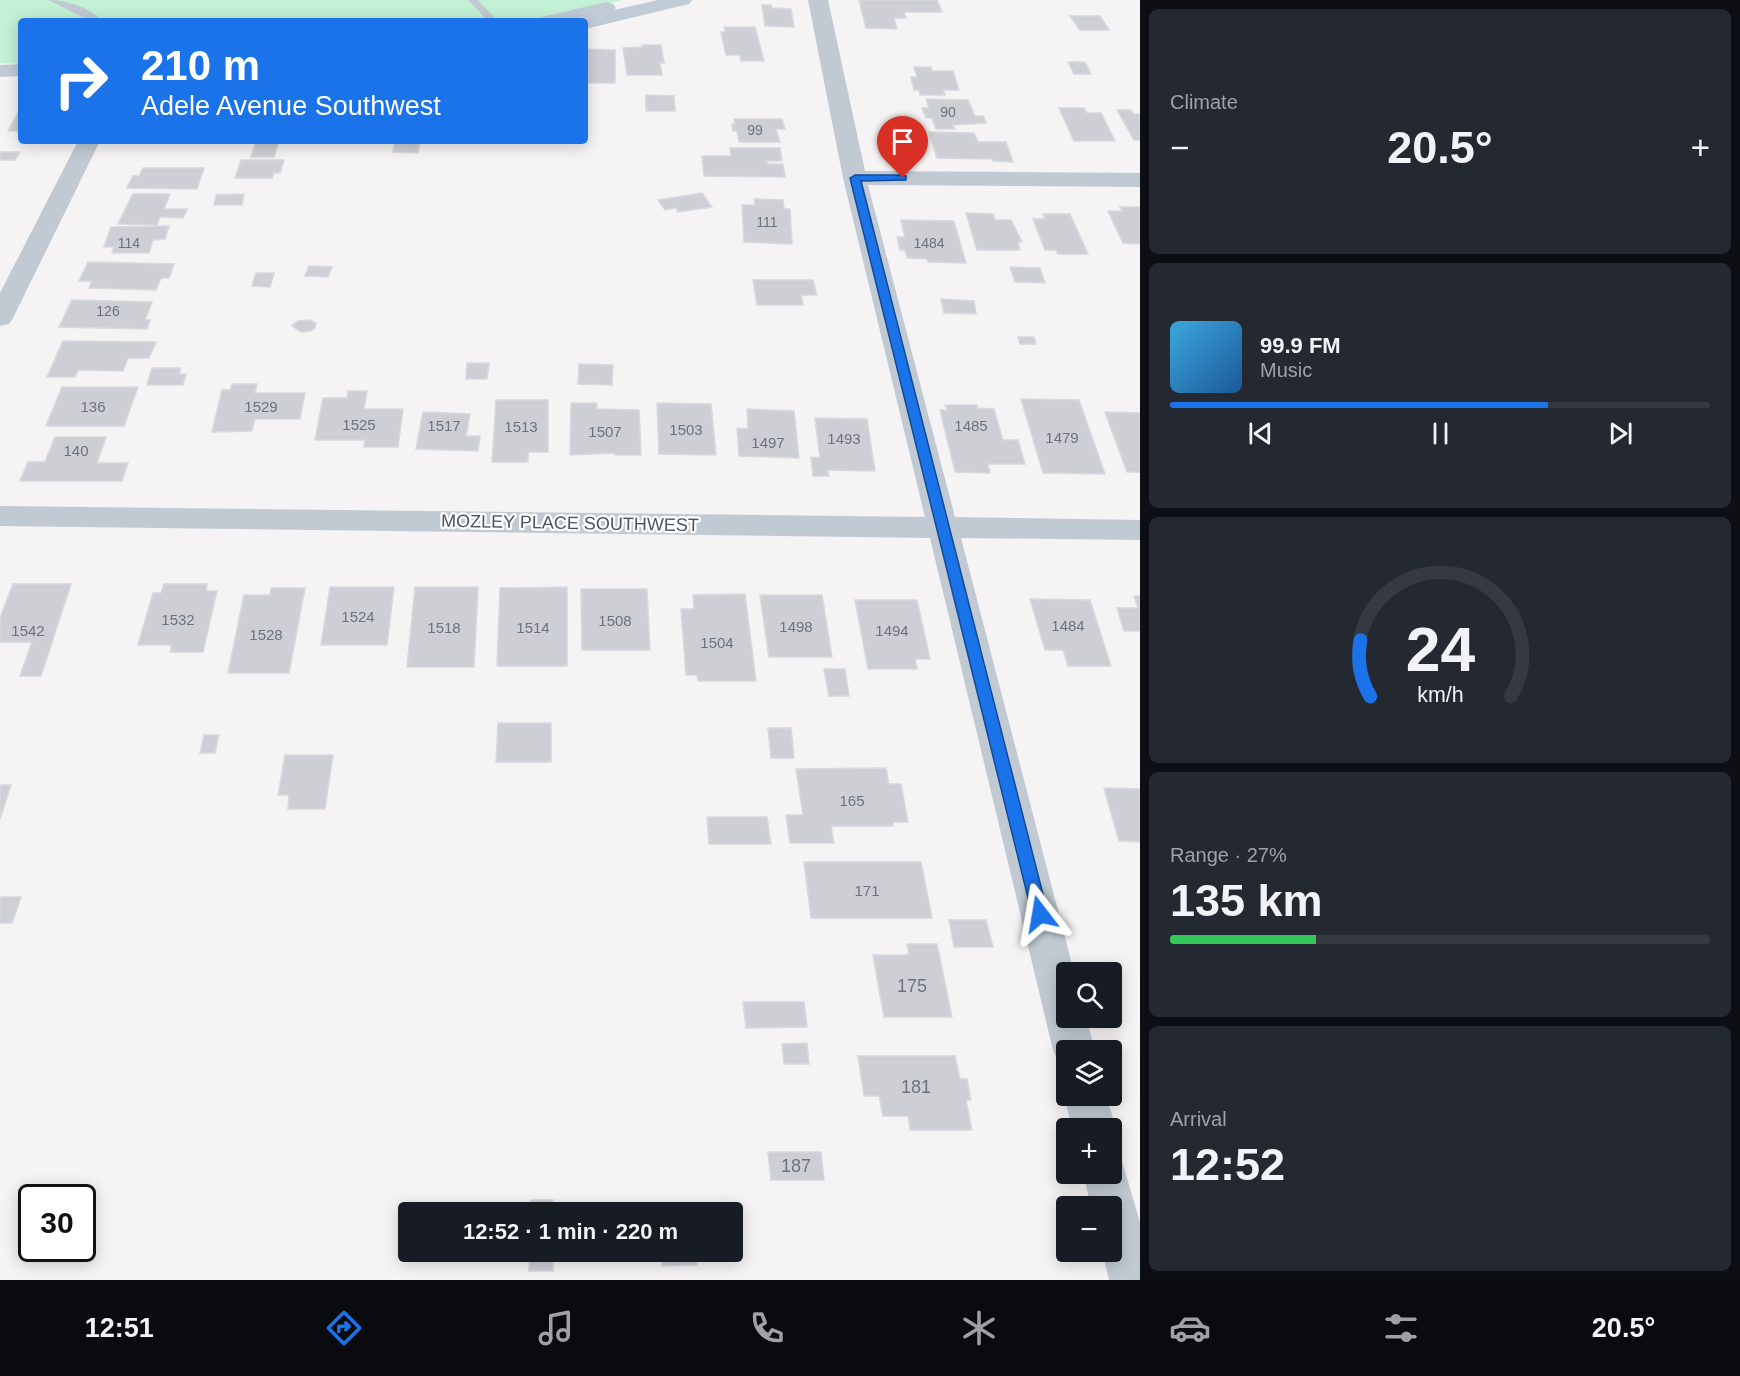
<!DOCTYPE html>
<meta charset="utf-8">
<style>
:root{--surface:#171b24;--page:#242831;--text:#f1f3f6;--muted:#9ea1a6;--line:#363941;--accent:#1a73e8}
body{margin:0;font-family:Helvetica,sans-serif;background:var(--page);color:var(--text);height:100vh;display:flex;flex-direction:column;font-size:22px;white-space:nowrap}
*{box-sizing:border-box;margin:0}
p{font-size:20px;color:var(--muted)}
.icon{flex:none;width:33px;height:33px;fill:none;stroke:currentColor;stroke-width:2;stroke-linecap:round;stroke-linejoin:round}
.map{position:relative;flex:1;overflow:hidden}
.drawer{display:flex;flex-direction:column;gap:9px;padding:9px;background:#0d0f14;width:600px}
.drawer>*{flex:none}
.top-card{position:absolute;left:18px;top:18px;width:570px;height:126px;border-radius:6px;box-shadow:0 3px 15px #0003;background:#1a73e8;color:#fff;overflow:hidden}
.fabs{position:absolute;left:1056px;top:962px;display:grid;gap:12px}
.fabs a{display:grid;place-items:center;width:66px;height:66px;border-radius:6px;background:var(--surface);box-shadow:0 3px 15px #0003;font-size:30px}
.speed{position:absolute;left:18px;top:1184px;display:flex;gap:12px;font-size:30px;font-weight:700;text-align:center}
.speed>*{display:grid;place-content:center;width:78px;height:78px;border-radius:50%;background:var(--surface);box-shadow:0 3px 15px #0003;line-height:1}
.speed .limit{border:3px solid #111;border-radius:9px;background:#fff;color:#111}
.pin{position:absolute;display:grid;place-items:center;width:51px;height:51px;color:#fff;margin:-62px -26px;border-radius:50% 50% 50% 0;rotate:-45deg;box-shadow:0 0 6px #0007}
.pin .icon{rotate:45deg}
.me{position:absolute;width:66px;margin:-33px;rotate:346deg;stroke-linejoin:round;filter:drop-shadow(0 0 4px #0008)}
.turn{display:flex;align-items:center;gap:21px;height:126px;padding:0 24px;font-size:27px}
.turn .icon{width:78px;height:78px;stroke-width:2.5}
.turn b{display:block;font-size:42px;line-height:51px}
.big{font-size:45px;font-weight:700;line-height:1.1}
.drawer .widget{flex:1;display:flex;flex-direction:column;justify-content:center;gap:9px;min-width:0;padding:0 21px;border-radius:9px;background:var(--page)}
.drawer .dial{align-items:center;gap:0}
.dial svg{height:156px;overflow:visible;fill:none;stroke:var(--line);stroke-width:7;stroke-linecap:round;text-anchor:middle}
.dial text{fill:var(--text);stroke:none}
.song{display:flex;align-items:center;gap:18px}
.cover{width:72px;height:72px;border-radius:9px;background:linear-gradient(135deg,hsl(200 70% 55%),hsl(210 70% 35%))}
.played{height:6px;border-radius:3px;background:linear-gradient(90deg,var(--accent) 70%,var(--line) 70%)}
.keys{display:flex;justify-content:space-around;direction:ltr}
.heat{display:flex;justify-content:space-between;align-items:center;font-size:33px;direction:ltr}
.charge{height:9px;border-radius:4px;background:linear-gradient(90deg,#34c759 27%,var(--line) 0)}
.trip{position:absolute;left:398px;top:1202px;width:345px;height:60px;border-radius:6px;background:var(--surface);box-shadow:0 3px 15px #0003;font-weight:700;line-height:60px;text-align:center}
.menu{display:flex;height:96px;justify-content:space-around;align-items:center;background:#090b0e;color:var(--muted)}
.menu .icon{width:42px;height:42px}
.menu .active{color:var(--accent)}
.menu b{font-size:27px;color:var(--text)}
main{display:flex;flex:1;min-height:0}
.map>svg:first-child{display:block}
</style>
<main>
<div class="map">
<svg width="1140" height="1280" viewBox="0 0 1140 1280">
<rect width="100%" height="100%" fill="#f5f3f3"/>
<polygon fill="#c3f1d5" points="0,0 622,0 558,21 21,21 21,64 0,63"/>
<g fill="#cdcfd5" stroke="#d7d9de" stroke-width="1.5">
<polygon points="859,0 937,0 942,12 904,12 906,18 894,18 897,29 866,28"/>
<polygon points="762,5 771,5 772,8 791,9 794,27 765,26"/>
<polygon points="1070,16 1100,16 1109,30 1080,30"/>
<polygon points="724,27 755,27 764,61 741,61 740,55 726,55 721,32 726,32"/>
<polygon points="642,45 661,45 664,63 660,63 662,75 627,75 623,48 643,47"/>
<polygon points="585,49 615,50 615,83 588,83 589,78 585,78"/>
<polygon points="1068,62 1085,62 1091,74 1074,74"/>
<polygon points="914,67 931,67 932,71 953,71 959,90 943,90 945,95 920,95 919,90 914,90 911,77 917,77"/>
<polygon points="646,95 674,96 675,111 646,111"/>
<polygon points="926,99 968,100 975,116 983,116 986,123 953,125 955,129 936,129 932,118 926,118 922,108 929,108"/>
<polygon points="21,107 21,131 8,131"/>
<polygon points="1059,108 1084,108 1087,113 1101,113 1115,141 1074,141"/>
<polygon points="1117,110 1131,110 1134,114 1140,114 1140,140 1134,140"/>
<polygon points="734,119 782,119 785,129 776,129 780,142 739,142 737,131 733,131 732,124 735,124"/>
<polygon points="929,132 974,133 978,142 1006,142 1013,162 993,161 992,159 937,158"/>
<polygon points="256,141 279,141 274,157 251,157"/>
<polygon points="395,141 420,141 418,153 393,152"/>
<polygon points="730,148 780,148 782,161 767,161 768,164 783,164 785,177 704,176 702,156 731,156"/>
<polygon points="0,152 20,152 15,160 0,160"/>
<polygon points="241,160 284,160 280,173 274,173 272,178 235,178"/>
<polygon points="143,168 204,168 197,189 127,188 133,176 139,176"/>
<polygon points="702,193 712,207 678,212 676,208 665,210 658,200"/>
<polygon points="133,194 170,194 164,209 187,209 183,218 160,217 157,225 118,224"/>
<polygon points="244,194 242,205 214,205 216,195"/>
<polygon points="754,199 783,200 784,209 790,209 792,244 744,242 742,205 755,205"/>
<polygon points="1120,207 1140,207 1140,244 1123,243 1108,211 1123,211"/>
<polygon points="966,213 993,214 995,220 1011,220 1022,242 1018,242 1020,250 977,250"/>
<polygon points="1043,214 1070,214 1088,254 1058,254 1056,250 1045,250 1033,219 1045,219"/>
<polygon points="901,220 954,221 966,263 928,262 927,259 907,258 905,250 900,250 897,237 905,237"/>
<polygon points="169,226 165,239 153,240 149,253 112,253 114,247 104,247 111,227"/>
<polygon points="88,262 174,264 169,278 161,278 156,290 89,288 92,281 79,281"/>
<polygon points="309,266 332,267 328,277 305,276"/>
<polygon points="1010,267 1040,268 1045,283 1015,282"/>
<polygon points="256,273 274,273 270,287 252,286"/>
<polygon points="753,280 813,280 817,295 801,295 803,305 757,305"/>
<polygon points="941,299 974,301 976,314 944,313"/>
<polygon points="72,300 152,302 145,320 150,320 147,329 59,327"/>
<polygon points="310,320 316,323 315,328 311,331 301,332 292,326 298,321"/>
<polygon points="1018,337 1034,337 1036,344 1020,344"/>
<polygon points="63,341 156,342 149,358 128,358 123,371 78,370 75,377 47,377"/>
<polygon points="467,363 489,363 487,379 466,379"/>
<polygon points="579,364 613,365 612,385 578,384"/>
<polygon points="152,368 181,368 179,374 186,374 183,385 147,385"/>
<polygon points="232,384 257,384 255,393 305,393 300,419 255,419 252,431 212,432 222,390 230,390"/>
<polygon points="62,387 138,387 124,426 46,426"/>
<polygon points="348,391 367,391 364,409 403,409 398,447 364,447 365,440 315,440 323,398 347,398"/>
<polygon points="1021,399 1079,400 1105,474 1043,473"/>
<polygon points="496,400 548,400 548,452 528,452 528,462 492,462"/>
<polygon points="571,403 597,403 596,409 639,410 641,455 615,455 615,453 570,455"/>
<polygon points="657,403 711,404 716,455 659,454"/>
<polygon points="945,405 977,405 978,408 994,409 1003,440 1018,440 1025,464 988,464 990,473 955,472 940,410 947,410"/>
<polygon points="747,409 794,411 799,458 739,456 737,428 748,429"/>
<polygon points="423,412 470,414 466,436 480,436 478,451 416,449"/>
<polygon points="1105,412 1140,413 1140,472 1127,472"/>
<polygon points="815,418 867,419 875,471 827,470 829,476 813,476 811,457 820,458"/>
<polygon points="55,437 106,437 97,463 128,463 122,481 20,481 28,462 45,462"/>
<polygon points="13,584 71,584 41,676 20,676 32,642 0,642 0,618"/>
<polygon points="164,584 207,584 206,591 217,591 203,652 170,652 172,645 138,645 153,593 161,593"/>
<polygon points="330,587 394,587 387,645 321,645"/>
<polygon points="415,587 478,587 474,667 407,667"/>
<polygon points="567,587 567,666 497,666 500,588"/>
<polygon points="271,588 305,588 289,673 228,673 244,595 270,595"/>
<polygon points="581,589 647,589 650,650 582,650"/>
<polygon points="745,594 756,681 698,681 697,675 686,675 681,609 694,609 693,595"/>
<polygon points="760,595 822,595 832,657 769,657"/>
<polygon points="1134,596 1140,596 1140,631 1124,631 1117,608 1138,608"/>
<polygon points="1030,599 1090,600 1111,666 1068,666 1063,650 1045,650"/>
<polygon points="855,600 917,600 930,659 915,659 917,669 868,669"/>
<polygon points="824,669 845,669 849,696 829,696"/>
<polygon points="498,723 551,723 551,762 496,762"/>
<polygon points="768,728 791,728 794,758 771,758"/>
<polygon points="204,735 219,735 215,753 200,753"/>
<polygon points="285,755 333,755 325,809 288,809 289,795 278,795"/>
<polygon points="886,768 889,784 901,784 908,822 893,822 893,826 831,826 834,843 790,843 786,815 803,815 796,769"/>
<polygon points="0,785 11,785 0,819"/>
<polygon points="1104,788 1140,789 1140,842 1119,841"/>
<polygon points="707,817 767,817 771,844 709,844"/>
<polygon points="804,862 921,862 932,918 811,918"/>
<polygon points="0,897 21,897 12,923 0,923"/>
<polygon points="949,920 986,920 993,947 954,947"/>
<polygon points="907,944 937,944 952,1017 884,1017 873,955 909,955"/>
<polygon points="743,1002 804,1002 807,1027 746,1028"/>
<polygon points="807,1043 809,1064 784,1064 782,1044"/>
<polygon points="858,1056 955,1056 960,1079 967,1079 971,1100 966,1100 972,1130 910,1130 908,1116 883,1116 879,1096 864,1096"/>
<polygon points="768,1152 821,1152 824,1180 771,1180"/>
<polygon points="531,1200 553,1200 553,1212 530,1212"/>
<polygon points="530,1251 553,1251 553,1271 529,1271"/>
<polygon points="661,1251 696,1251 697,1265 662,1266"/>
</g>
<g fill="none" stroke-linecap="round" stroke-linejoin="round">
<g fill="#c1cad2" fill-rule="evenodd">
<path d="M48 0C67 0 89 7 102 21H91Z"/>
<polygon points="468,0 478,0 498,21 488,21"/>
</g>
<g fill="#c1cad2" fill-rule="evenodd">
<polygon points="808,0 828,0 865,171 1140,173 1140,187 868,185 955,517 1140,520 1140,540 961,538 1074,972 1066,972 1066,1017 1086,1017 1095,1050 1066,1050 1066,1066 1059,1064 1053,1050 930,538 0,526 0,506 925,517 843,178"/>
<polygon points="78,141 100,141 13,318 9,324 0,326 0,293"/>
<polygon points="1066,1088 1066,1095 1106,1095 1116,1128 1112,1138 1112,1128 1072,1128 1064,1095"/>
<polygon points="1112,1154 1121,1158 1140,1222 1140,1280 1109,1280 1102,1251 1112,1251 1112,1206 1091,1206 1083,1173 1112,1173"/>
</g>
<g fill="#c1cbd6" fill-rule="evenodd">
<polygon points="658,0 692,0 689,4 585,29 585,21 539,21 542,17 606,2 613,4 616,8 614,10"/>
<polygon points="21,64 21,76 0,77 0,65"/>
</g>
</g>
<polygon fill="#1a73e8" stroke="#114b97" stroke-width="1.5" points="903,175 906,176 906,180 861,181 1048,914 1045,919 1040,921 1034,919 1032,914 850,178 855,175"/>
<g text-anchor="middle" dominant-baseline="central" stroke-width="4.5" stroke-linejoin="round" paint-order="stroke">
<g font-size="14" fill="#6b747e">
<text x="948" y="112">90</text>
<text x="755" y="130">99</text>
<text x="767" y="222">111</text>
<text x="129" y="243">114</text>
<text x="929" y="243">1484</text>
<text x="108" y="311">126</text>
</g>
<g font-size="15" fill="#6b747e">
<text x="93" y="406">136</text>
<text x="261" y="406">1529</text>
<text x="359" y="424">1525</text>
<text x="444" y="425">1517</text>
<text x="971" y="425">1485</text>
<text x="521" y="426">1513</text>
<text x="686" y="429">1503</text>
<text x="605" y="431">1507</text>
<text x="1062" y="437">1479</text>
<text x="844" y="438">1493</text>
<text x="768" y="442">1497</text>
<text x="76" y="450">140</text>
<text x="358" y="616">1524</text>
<text x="178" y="619">1532</text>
<text x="615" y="620">1508</text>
<text x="1068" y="625">1484</text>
<text x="796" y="626">1498</text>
<text x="444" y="627">1518</text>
<text x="533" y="627">1514</text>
<text x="28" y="630">1542</text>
<text x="892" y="630">1494</text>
<text x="266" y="634">1528</text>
<text x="717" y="642">1504</text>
<text x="852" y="800">165</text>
<text x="867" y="890">171</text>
</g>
<g font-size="18" fill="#4a5661" stroke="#fff">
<text transform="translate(570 523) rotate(1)">MOZLEY PLACE SOUTHWEST</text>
</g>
<g font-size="18" fill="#6b747e">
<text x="912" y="986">175</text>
<text x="916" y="1087">181</text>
<text x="796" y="1166">187</text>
</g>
</g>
</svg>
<div class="fabs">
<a><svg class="icon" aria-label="search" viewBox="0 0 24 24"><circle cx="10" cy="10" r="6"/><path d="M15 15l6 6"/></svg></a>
<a><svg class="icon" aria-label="layers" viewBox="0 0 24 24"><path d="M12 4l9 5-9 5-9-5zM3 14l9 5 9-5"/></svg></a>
<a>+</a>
<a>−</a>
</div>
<div class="speed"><div class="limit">30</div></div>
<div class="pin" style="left:903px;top:178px;background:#d93025"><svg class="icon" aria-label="arrive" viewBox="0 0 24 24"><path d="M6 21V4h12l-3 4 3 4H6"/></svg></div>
<svg class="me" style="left:1040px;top:914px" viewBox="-20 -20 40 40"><path d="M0-17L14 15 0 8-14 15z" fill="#1a73e8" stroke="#fff" stroke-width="4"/></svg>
<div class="trip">12:52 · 1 min · 220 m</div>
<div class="top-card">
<div class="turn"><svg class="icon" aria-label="right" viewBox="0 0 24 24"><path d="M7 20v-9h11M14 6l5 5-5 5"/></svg><div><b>210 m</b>Adele Avenue Southwest</div></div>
</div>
</div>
<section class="drawer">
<div class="widget"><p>Climate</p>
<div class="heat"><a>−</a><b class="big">20.5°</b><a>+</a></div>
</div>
<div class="widget">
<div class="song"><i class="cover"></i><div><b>99.9 FM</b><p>Music</p></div></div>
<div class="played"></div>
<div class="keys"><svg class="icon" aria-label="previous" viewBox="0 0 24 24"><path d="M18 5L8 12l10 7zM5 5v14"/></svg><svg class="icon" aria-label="pause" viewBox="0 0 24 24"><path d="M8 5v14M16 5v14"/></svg><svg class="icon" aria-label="next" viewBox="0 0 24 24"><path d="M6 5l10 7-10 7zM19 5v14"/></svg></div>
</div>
<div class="widget dial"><svg viewBox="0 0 100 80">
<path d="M14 69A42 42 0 1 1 86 69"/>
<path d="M14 69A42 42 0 0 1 9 40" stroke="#1a73e8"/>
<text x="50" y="56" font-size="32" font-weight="700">24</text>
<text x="50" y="72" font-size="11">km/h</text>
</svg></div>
<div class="widget"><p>Range · 27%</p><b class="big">135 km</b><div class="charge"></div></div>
<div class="widget"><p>Arrival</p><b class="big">12:52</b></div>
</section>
</main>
<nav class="menu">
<b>12:51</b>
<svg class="icon active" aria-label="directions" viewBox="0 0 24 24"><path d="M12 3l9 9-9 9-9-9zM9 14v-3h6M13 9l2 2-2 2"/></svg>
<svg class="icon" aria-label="music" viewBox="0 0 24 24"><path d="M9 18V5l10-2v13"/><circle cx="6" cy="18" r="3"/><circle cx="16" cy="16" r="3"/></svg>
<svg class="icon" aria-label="phone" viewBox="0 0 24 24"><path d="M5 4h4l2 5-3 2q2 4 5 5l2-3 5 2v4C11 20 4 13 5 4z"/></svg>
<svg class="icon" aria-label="climate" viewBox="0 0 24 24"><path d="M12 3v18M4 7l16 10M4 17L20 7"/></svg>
<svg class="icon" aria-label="car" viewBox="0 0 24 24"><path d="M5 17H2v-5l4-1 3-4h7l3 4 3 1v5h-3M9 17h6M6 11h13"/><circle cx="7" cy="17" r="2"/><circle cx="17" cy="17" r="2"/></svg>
<svg class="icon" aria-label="filters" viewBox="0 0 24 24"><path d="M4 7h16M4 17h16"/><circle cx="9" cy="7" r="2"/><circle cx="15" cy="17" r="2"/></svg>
<b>20.5°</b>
</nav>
